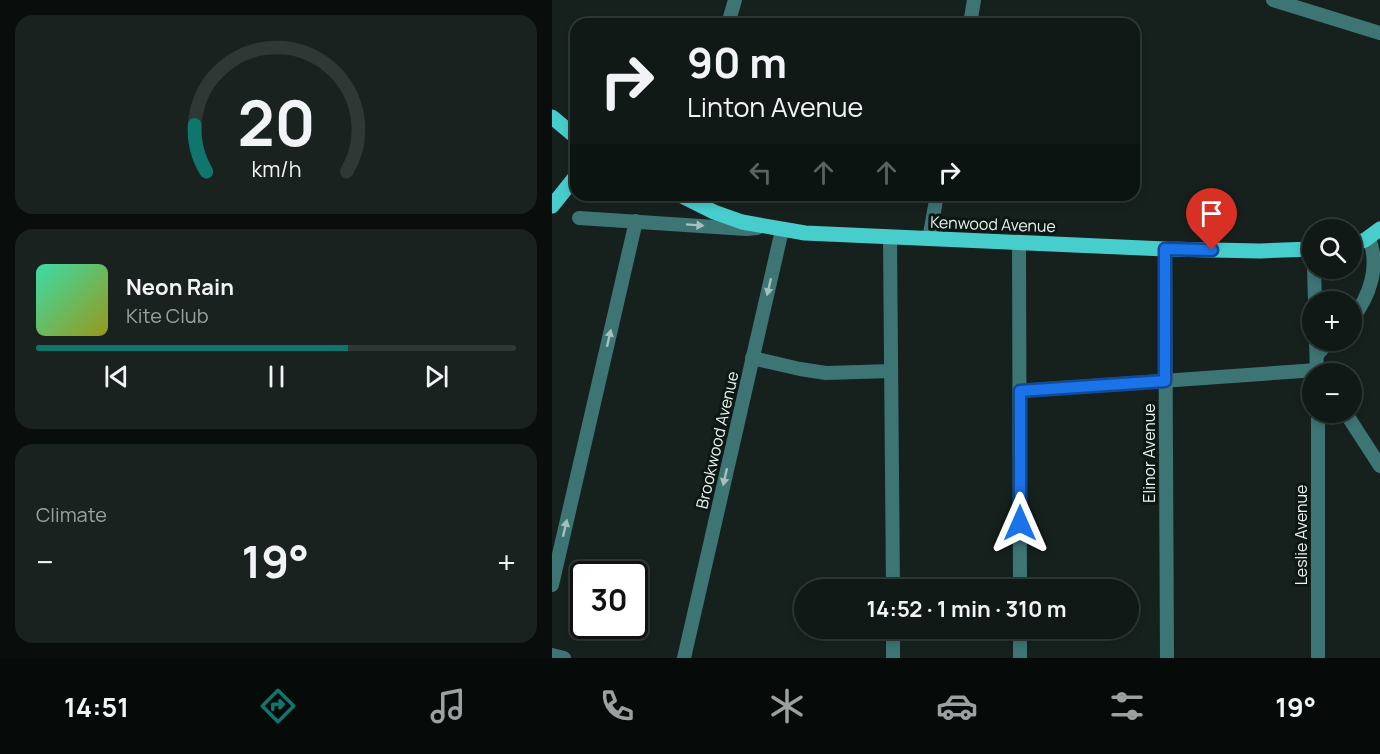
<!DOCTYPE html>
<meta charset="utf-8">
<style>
:root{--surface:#101916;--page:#19221f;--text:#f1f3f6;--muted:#9ca0a1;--line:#303835;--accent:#0f766e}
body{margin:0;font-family:Manrope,sans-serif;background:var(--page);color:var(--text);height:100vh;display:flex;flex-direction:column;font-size:22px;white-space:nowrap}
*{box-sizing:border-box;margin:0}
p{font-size:20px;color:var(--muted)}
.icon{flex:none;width:33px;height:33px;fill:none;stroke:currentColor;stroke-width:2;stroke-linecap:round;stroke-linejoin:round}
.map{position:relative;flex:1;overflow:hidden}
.sheet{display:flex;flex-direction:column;gap:15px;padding:15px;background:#090e0c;width:552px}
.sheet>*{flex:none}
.top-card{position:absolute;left:18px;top:18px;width:570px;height:183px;border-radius:18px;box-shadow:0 3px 9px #0003,0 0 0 2px var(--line);background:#101916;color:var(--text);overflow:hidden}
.tools{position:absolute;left:750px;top:219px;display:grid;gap:12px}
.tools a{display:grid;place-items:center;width:60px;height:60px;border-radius:50%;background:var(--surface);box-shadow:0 3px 9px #0003,0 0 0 2px var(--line);font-size:30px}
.speed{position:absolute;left:18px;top:561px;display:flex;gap:12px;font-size:30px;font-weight:700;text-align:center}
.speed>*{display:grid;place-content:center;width:78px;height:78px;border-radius:50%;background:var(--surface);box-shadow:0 3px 9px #0003,0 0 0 2px var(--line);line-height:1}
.speed .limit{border:3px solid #111;border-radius:9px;background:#fff;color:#111}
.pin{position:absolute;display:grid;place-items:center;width:51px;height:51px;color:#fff;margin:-62px -26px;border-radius:50% 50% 50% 0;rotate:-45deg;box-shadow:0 0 6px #0007}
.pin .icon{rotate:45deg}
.me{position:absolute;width:66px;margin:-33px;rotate:0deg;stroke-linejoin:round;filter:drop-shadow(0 0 4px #0008)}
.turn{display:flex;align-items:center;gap:21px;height:126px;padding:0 18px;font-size:27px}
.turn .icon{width:78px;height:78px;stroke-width:2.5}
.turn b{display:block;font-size:42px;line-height:51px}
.lanes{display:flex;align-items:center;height:57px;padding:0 18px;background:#0003;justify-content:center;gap:30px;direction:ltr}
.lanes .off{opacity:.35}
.big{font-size:45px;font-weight:700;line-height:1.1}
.sheet .card{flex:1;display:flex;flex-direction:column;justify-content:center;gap:9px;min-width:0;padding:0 21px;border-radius:18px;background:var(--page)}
.sheet .dial{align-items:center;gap:0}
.dial svg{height:156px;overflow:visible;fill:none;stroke:var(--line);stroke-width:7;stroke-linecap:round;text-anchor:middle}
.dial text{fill:var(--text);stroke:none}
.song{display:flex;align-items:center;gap:18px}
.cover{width:72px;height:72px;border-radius:9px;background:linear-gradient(135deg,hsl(160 70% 55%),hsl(60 70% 35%))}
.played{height:6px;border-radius:3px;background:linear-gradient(90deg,var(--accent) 65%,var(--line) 65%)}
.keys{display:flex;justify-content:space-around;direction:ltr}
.heat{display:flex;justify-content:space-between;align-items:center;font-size:33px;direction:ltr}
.trip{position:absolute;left:242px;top:579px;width:345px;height:60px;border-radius:30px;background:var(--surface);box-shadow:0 3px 9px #0003,0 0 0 2px var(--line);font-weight:700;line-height:60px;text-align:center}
.tab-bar{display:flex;height:96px;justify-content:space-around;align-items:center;background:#060a09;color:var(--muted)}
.tab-bar .icon{width:42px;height:42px}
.tab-bar .current{color:var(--accent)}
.tab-bar b{font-size:27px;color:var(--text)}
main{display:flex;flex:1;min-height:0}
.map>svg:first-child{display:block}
</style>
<main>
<section class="sheet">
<div class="card dial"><svg viewBox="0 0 100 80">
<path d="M14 69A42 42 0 1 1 86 69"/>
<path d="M14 69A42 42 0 0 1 8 45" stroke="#0f766e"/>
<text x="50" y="56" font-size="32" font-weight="700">20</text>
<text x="50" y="72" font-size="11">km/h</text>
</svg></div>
<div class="card">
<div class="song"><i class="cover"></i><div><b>Neon Rain</b><p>Kite Club</p></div></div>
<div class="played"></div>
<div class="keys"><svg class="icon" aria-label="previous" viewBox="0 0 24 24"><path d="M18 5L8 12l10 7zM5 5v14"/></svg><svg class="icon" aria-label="pause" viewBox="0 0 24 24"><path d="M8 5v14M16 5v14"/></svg><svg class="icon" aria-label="next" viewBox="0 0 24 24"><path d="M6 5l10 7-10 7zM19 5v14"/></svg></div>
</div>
<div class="card"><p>Climate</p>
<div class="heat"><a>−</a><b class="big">19°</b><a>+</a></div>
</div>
</section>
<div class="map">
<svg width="828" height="658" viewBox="0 0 828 658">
<rect width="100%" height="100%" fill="#16211d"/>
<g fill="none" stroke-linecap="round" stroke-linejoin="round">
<g stroke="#3c7574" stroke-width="14">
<polyline points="721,0 828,33"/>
<polyline points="176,24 183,0"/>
<polyline points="418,24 422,0"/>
<polyline points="27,218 194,229 205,228"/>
<polyline points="338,238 341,590"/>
<polyline points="377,239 385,195"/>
<polyline points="467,243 468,590"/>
<polyline points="613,249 615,658"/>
<polyline points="762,268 763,302"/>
<path d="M800 319C818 296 828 266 817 238"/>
<polyline points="764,340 765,374"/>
<polyline points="765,355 778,340"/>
<polyline points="200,358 248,369 274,373 339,371"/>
<polyline points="468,391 765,370"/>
<polyline points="766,412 766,658"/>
<polyline points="793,412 828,466"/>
<polyline points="0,585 84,221"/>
<polyline points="341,628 341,658"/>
<polyline points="468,628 468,658"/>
<polyline points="0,655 12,658"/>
<polyline points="132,658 230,230"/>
</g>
<g stroke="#48cdcd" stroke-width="15">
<polyline points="0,117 24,137"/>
<polyline points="128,195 162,212 190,222 253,233 613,249 708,251 760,249"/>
<polyline points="0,206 24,176"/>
<polyline points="800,245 813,240 828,229"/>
</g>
</g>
<defs><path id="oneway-solid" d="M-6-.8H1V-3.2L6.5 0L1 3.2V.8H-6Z" transform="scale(1.5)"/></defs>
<g fill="#a5c0be">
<use href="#oneway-solid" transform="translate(143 225) rotate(4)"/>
<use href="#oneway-solid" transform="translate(217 287) rotate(103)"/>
<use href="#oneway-solid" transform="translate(57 338) rotate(-77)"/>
<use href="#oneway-solid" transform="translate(173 477) rotate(103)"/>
<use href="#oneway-solid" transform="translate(13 528) rotate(-77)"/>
</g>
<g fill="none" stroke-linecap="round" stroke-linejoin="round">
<g stroke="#114b97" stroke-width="15">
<polyline id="route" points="468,523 468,391 613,381 613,249 660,250"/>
</g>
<use href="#route" stroke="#1a73e8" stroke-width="10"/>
</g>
<g text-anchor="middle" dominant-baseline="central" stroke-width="6" stroke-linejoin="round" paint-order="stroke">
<g font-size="16" fill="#ebf2ef" stroke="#0d1814">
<text transform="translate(441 224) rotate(2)">Kenwood Avenue</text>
<text transform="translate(165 440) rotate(-77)">Brookwood Avenue</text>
<text transform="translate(597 453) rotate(-90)">Elinor Avenue</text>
<text transform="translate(749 535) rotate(-90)">Leslie Avenue</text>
</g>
</g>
</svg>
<div class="tools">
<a><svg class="icon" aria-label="search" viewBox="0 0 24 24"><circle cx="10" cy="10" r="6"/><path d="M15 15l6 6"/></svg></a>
<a>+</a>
<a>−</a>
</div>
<div class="speed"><div class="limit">30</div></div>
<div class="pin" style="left:660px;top:250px;background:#d93025"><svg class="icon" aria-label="arrive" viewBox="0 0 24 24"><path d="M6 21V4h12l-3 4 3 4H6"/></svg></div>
<svg class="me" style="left:468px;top:523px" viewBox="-20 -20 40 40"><path d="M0-17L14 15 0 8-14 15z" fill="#1a73e8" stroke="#fff" stroke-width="4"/></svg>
<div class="trip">14:52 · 1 min · 310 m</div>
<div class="top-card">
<div class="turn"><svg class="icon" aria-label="right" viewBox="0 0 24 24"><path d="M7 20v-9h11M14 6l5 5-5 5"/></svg><div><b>90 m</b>Linton Avenue</div></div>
<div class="lanes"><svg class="icon off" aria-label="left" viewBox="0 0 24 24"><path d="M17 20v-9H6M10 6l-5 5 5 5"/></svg><svg class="icon off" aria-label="ahead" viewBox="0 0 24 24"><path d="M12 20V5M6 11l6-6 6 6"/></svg><svg class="icon off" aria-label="ahead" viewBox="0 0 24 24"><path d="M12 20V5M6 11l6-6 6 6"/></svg><svg class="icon" aria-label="right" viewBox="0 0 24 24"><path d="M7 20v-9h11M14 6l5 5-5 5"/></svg></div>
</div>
</div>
</main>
<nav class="tab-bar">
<b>14:51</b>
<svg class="icon current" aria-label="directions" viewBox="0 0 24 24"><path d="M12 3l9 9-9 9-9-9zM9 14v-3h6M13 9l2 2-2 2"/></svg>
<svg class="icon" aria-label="music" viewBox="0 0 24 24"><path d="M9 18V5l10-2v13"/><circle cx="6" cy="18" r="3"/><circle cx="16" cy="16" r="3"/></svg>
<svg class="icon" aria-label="phone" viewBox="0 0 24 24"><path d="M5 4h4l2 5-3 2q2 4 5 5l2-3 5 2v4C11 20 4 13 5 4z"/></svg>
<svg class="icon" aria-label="climate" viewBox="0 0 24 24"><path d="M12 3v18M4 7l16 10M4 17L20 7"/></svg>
<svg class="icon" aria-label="car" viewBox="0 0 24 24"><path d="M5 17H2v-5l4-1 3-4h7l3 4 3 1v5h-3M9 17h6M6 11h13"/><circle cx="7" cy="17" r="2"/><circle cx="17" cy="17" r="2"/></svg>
<svg class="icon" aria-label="filters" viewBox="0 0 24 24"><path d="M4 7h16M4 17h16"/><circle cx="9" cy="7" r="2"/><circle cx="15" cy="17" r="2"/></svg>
<b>19°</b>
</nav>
